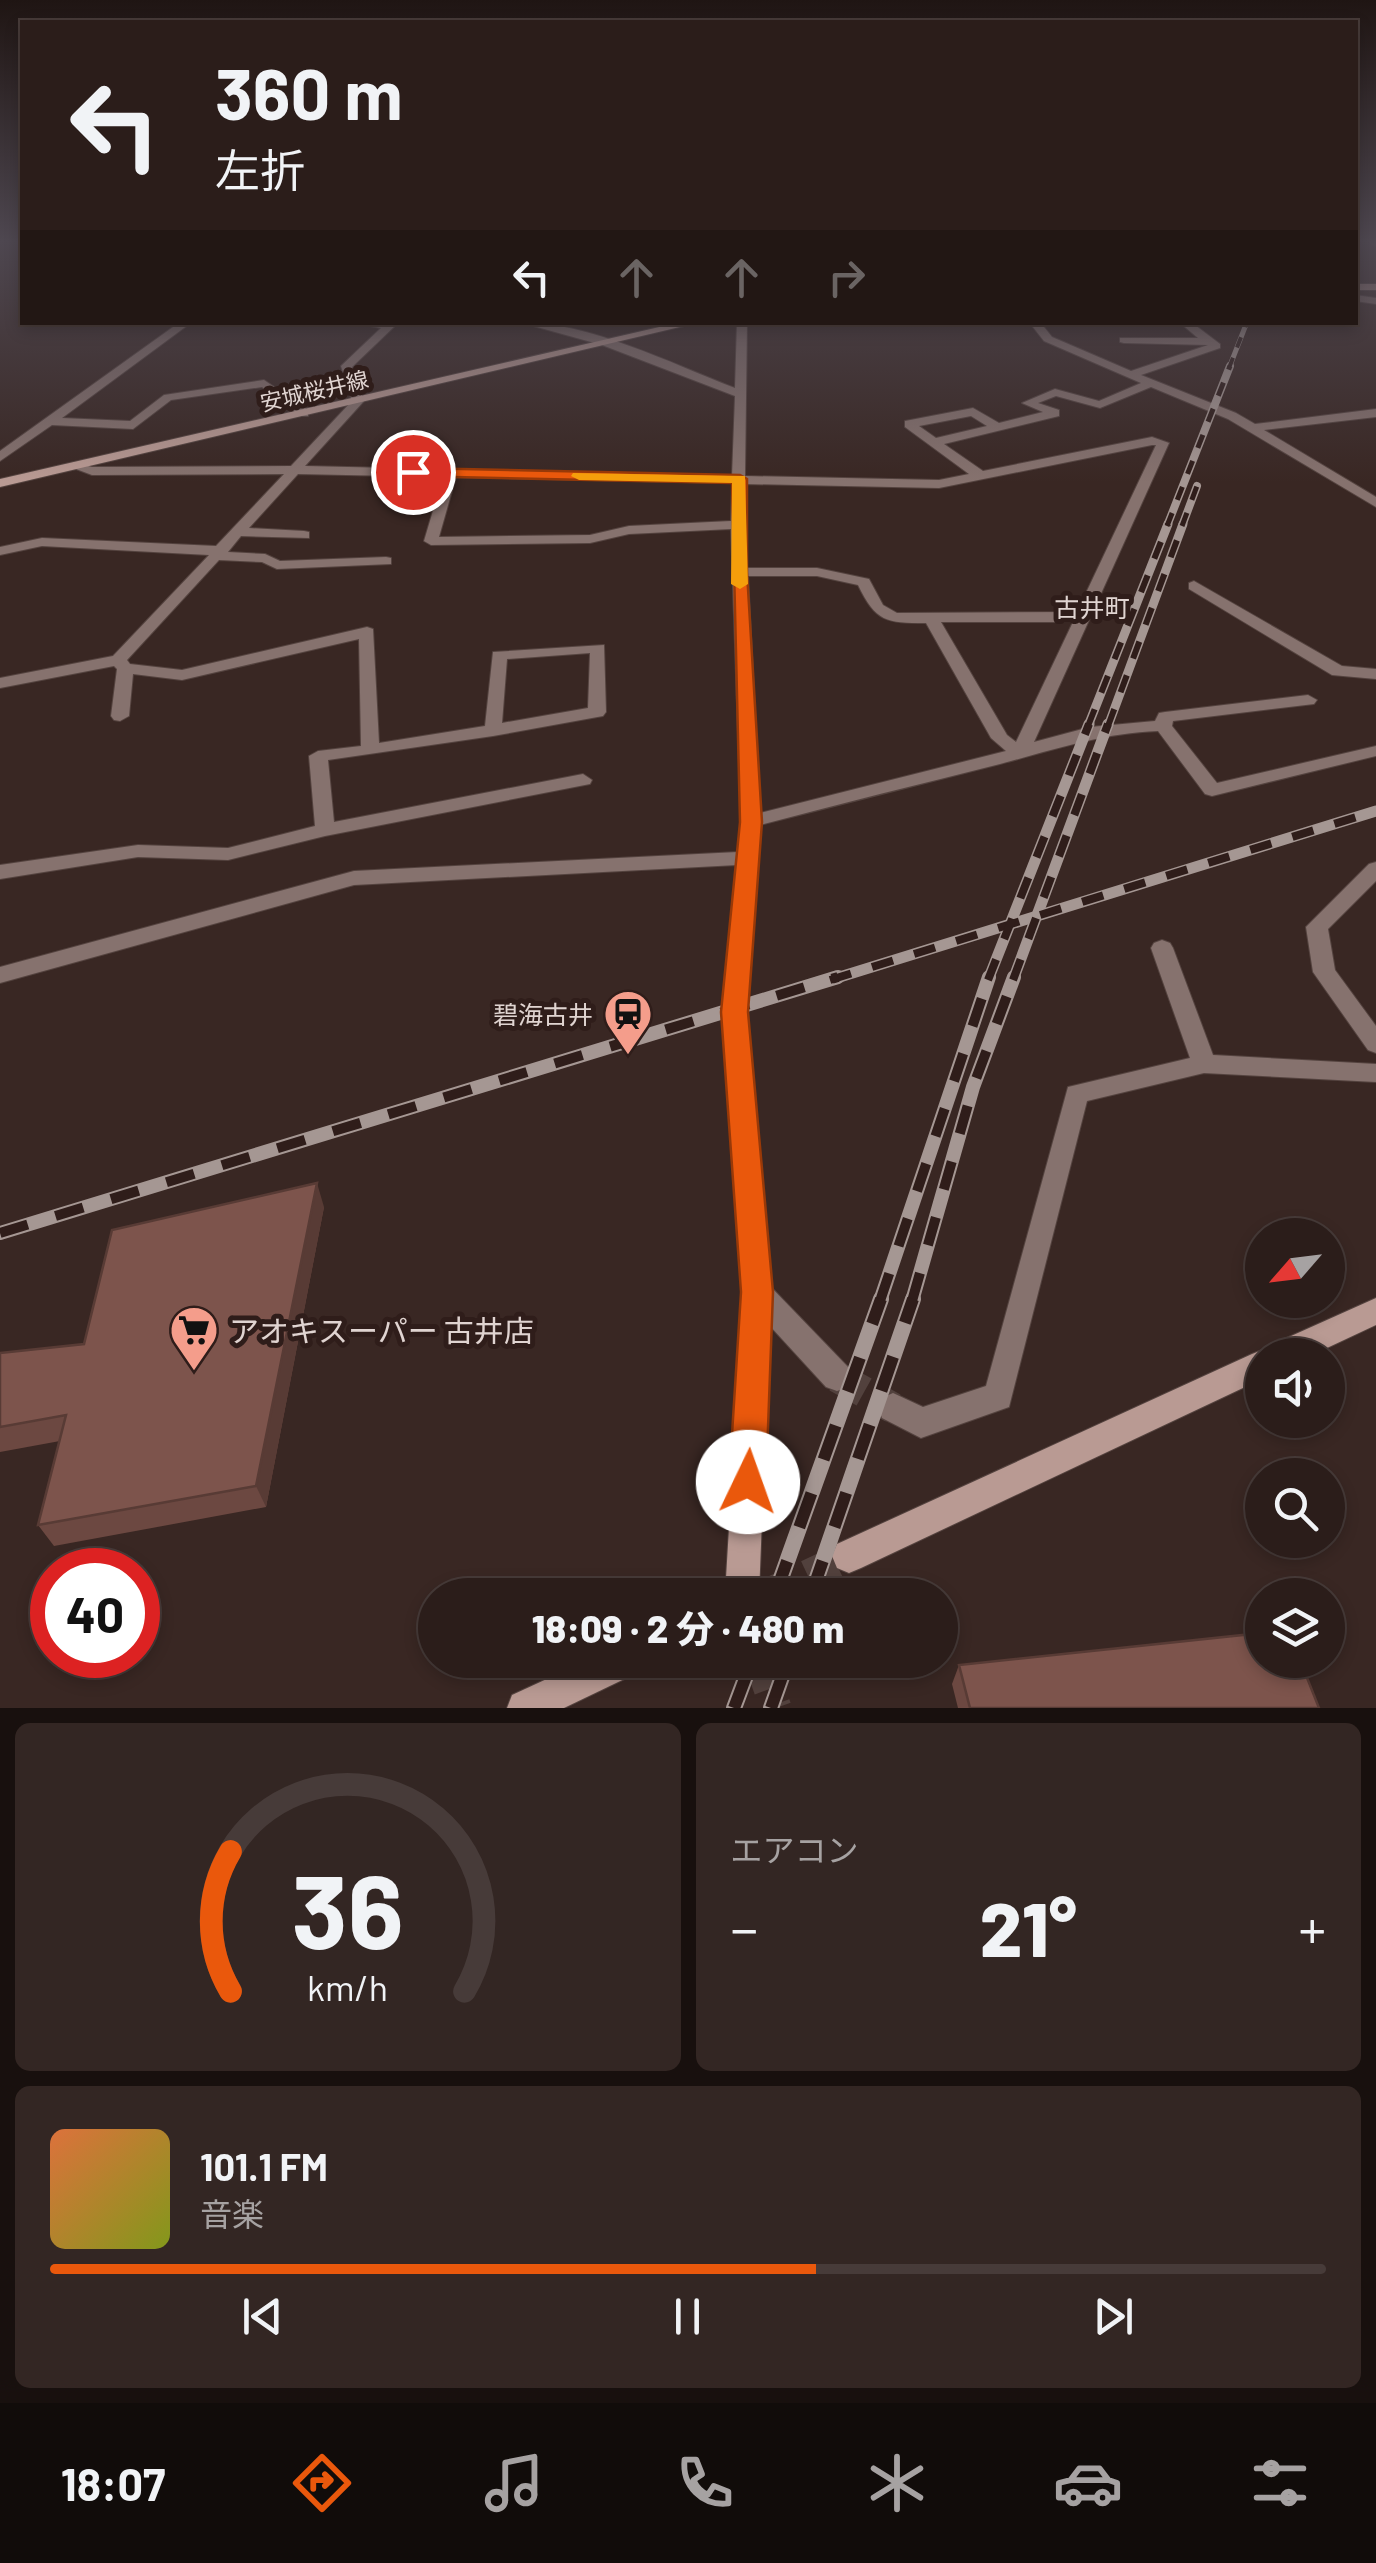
<!DOCTYPE html>
<html lang="ja">
<meta charset="utf-8">
<style>
:root{--surface:#2b1d1a;--page:#332623;--text:#f1f3f6;--muted:#a6a2a2;--line:#473b39;--accent:#ea580c}
body{margin:0;font-family:Barlow,"Noto Sans JP",sans-serif;background:var(--page);color:var(--text);height:100vh;display:flex;flex-direction:column;font-size:38px;white-space:nowrap}
*{box-sizing:border-box;margin:0}
p{font-size:32px;color:var(--muted)}
.icon{flex:none;width:55px;height:55px;fill:none;stroke:currentColor;stroke-width:2;stroke-linecap:round;stroke-linejoin:round}
.map{position:relative;height:1708px;overflow:hidden}
.details{display:flex;flex-direction:column;gap:15px;padding:15px;background:#18100e;flex:1}
.details>*{flex:none}
.top-card{position:absolute;left:20px;top:20px;width:1338px;height:305px;border-radius:0px;box-shadow:0 5px 15px #0003,0 0 0 2px var(--line);background:#2b1d1a;color:var(--text);overflow:hidden}
.needle{width:65px;rotate:242deg}
.buttons{position:absolute;left:1245px;top:1218px;display:grid;gap:20px}
.buttons a{display:grid;place-items:center;width:100px;height:100px;border-radius:50%;background:var(--surface);box-shadow:0 5px 15px #0003,0 0 0 2px var(--line);font-size:50px}
.speed{position:absolute;left:30px;top:1548px;display:flex;gap:20px;font-size:50px;font-weight:700;text-align:center}
.speed>*{display:grid;place-content:center;width:130px;height:130px;border-radius:50%;background:var(--surface);box-shadow:0 5px 15px #0003,0 0 0 2px var(--line);line-height:1}
.speed .limit{border:15px solid #d22;background:#fff;color:#111}
.pin{position:absolute;display:grid;place-items:center;width:85px;height:85px;color:#fff;margin:-42px;border:5px solid #fff;border-radius:50%;box-shadow:0 2px 10px #0007}
.me{position:absolute;width:110px;margin:-55px;rotate:3deg;stroke-linejoin:round;filter:drop-shadow(0 0 8px #0008)}
.turn{display:flex;align-items:center;gap:35px;height:210px;padding:0 30px;font-size:45px}
.turn .icon{width:130px;height:130px;stroke-width:2.5}
.turn b{display:block;font-size:70px;line-height:85px}
.lanes{display:flex;align-items:center;height:95px;padding:0 30px;background:#0003;justify-content:center;gap:50px;direction:ltr}
.lanes .off{opacity:.35}
.big{font-size:75px;font-weight:800;line-height:1.1}
.details .card{flex:1;display:flex;flex-direction:column;justify-content:center;gap:15px;min-width:0;padding:0 35px;border-radius:15px;background:var(--page)}
.details .dial{align-items:center;gap:0}
.dial svg{height:260px;overflow:visible;fill:none;stroke:var(--line);stroke-width:7;stroke-linecap:round;text-anchor:middle}
.dial text{fill:var(--text);stroke:none}
.song{display:flex;align-items:center;gap:30px}
.cover{width:120px;height:120px;border-radius:15px;background:linear-gradient(135deg,hsl(20 70% 55%),hsl(70 70% 35%))}
.played{height:10px;border-radius:5px;background:linear-gradient(90deg,var(--accent) 60%,var(--line) 60%)}
.keys{display:flex;justify-content:space-around;direction:ltr}
.heat{display:flex;justify-content:space-between;align-items:center;font-size:55px;direction:ltr}
.details .tiles{flex:1;display:grid;gap:15px;grid-template-columns:1fr 1fr}
.card:last-child{grid-column:span 2}
.trip{position:absolute;left:418px;top:1578px;width:540px;height:100px;border-radius:50px;background:var(--surface);box-shadow:0 5px 15px #0003,0 0 0 2px var(--line);font-weight:800;line-height:100px;text-align:center}
.dock{display:flex;height:160px;justify-content:space-around;align-items:center;background:#110c0a;color:var(--muted)}
.dock .icon{width:70px;height:70px}
.dock .current{color:var(--accent)}
.dock b{font-size:45px;color:var(--text)}
.map>svg:first-child{display:block}
</style>
<div class="map">
<svg width="1376" height="1708" viewBox="0 0 1376 1708">
<rect width="100%" height="100%" fill="#392723"/>
<g fill="none" stroke-linecap="round" stroke-linejoin="round">
<polyline stroke="#52413d" stroke-width="31" stroke-dasharray="31 16" stroke-linecap="butt" points="837,1377 893,1408"/>
<g stroke="#52413d" stroke-width="31" stroke-dasharray="31 16" stroke-linecap="butt">
<polyline points="765,1595 849,1556"/>
<polyline points="759,1660 776,1708"/>
</g>
<g stroke="#54433f" stroke-width="2">
<g id="street">
<polygon points="1371,243 1376,243 1376,246 1372,245"/>
<polygon points="1355,295 1376,298 1376,304 1355,301"/>
<polygon points="180,322 192,322 62,418 130,421 164,395 264,380 308,410 308,416 300,416 262,387 171,400 133,429 52,425 0,461 0,451"/>
<path d="M348 322H399L352 367 364 401 305 466 732 476 735 396 602 345 519 322C589 322 670 363 735 388L737 322H747L745 476 939 480 969 474 905 427V421L973 408 999 423 1043 412 1022 403 1055 389 1099 401 1141 383 1044 341 1029 322H1040L1052 337 1131 371 1208 345 1124 343 1120 342V338H1198L1179 322H1191L1220 344V348L1141 375 1236 413 1255 424 1376 409V417L1264 430 1376 497V507L1228 419 1151 387 1100 408 1056 396 1038 403 1059 410V416L944 444 983 471 1152 437 1169 443 1034 742 1090 727 1155 721 1159 713 1165 712 1308 695 1317 700 1314 704 1173 721 1172 726 1217 783 1376 746V756L1212 796 1205 794 1158 731C1102 733 1053 750 1000 764 920 784 840 804 760 825L745 1012 742 1018H726L723 1012 737 865 354 885 0 983V967L354 871 738 852 741 821 731 529 629 534 590 543 431 545 424 541 443 477 298 474 249 528 304 531 309 532V538L241 536 228 552 265 554 280 561 386 557 391 558V564L277 569 262 562 219 560 127 660 130 664 182 670 367 627 373 629 379 743 485 726 493 652 604 645 606 712 603 716 493 736 328 760 334 822 583 774 592 780 590 784 325 836 228 860 138 857 0 879V865L138 845 228 848 315 826 309 756 318 751 361 746 359 639 182 680 133 674 129 716 120 721 114 720 111 716 117 669 114 666 0 688V678L113 656 209 555 42 546 0 555V547L42 538 216 546 284 474 92 475 68 466 74 462 92 467 291 466 352 401 341 366 381 328ZM971 416 987 426 936 438 919 426ZM1152 445H1156L1077 612 897 613 883 605 869 579 817 568H747L745 484 939 488ZM456 477 732 483 731 521 629 526 590 535 439 537ZM748 576H817L858 585C876 622 886 623 926 623L991 738 1006 751 760 813ZM941 622H1073L1016 742 1007 735ZM590 653 588 708 502 723 507 659Z"/>
<polygon points="1194,581 1342,666 1376,669 1376,679 1332,675 1189,589 1189,583"/>
<polygon points="1376,862 1376,881 1328,929 1335,970 1376,1026 1376,1053 1368,1050 1313,972 1306,927 1369,864"/>
<polygon points="1162,940 1170,943 1173,948 1213,1055 1376,1064 1376,1082 1204,1073 1087,1101 1009,1407 921,1438 882,1418 878,1408 882,1398 893,1393 923,1407 986,1386 1068,1087 1190,1058 1151,948 1154,943"/>
<polygon points="757,1279 767,1283 848,1367 852,1377 848,1387 837,1391 826,1387 747,1301 743,1292 747,1283"/>
</g>
</g>
<g stroke="#54433f" stroke-width="2">
<g id="secondary">
<rect x="1355" y="284" width="21" height="6"/>
<polygon points="681,322 701,322 0,487 0,479"/>
<polygon points="734,1004 742,1006 745,1012 771,1292 759,1595 725,1595 743,1292 723,1012 726,1006"/>
<polygon points="1376,1298 1376,1325 1312,1355 1262,1355 1262,1379 861,1568 849,1573 837,1568 832,1556 837,1544 1252,1354 1262,1350 1268,1352 1271,1345"/>
<polygon points="588,1660 644,1660 639,1672 564,1708 507,1708 512,1695"/>
</g>
</g>
<use href="#street" fill="#86726e" fill-rule="evenodd"/>
<use href="#secondary" fill="#b99a93" fill-rule="evenodd"/>
<g stroke="#a59793" stroke-width="5">
<polyline id="rail-far5" points="1229,368 1247,322"/>
</g>
<g stroke="#a59793" stroke-width="8">
<g id="rail-far4">
<polyline points="1167,526 1230,366"/>
<polyline points="1182,526 1197,486"/>
</g>
</g>
<g stroke="#a59793" stroke-width="9">
<g id="rail-far3">
<polyline points="1088,726 1168,524"/>
<polyline points="1108,726 1183,524"/>
</g>
</g>
<g stroke="#a59793" stroke-width="11">
<g id="rail-far2">
<polyline points="830,980 1376,811"/>
<polyline points="988,980 1089,724"/>
<polyline points="1013,980 1108,724"/>
</g>
</g>
<g stroke="#a59793" stroke-width="14">
<g id="rail-far1">
<polyline points="0,1233 838,977"/>
<polyline points="880,1301 989,977"/>
<polyline points="912,1301 973,1087 1014,977"/>
</g>
</g>
<g stroke="#a59793" stroke-width="16">
<g id="rail">
<polyline points="775,1595 881,1299"/>
<polyline points="811,1595 913,1299"/>
<polyline points="734,1708 752,1660"/>
<polyline points="771,1708 788,1660"/>
</g>
</g>
<use href="#rail-far5" stroke="#2f1d1a" stroke-width="4" stroke-dasharray="11" stroke-linecap="butt"/>
<use href="#rail-far4" stroke="#2f1d1a" stroke-width="5" stroke-dasharray="14" stroke-linecap="butt"/>
<use href="#rail-far3" stroke="#2f1d1a" stroke-width="6" stroke-dasharray="18" stroke-linecap="butt"/>
<use href="#rail-far2" stroke="#2f1d1a" stroke-width="8" stroke-dasharray="22" stroke-linecap="butt"/>
<use href="#rail-far1" stroke="#2f1d1a" stroke-width="10" stroke-dasharray="29" stroke-linecap="butt"/>
<use href="#rail" stroke="#2f1d1a" stroke-width="12" stroke-dasharray="36" stroke-linecap="butt"/>
</g>
<g fill="#6c4841">
<polygon points="324,1207 266,1507 54,1546 38,1525 60,1441 0,1452 0,1353 84,1344"/>
<polygon points="959,1665 1319,1708 958,1708 952,1684"/>
</g>
<polygon fill="#583b35" points="317,1183 324,1207 266,1507 256,1486"/>
<g fill="#7d544c" stroke="#583b35" stroke-width="2.5">
<polygon points="317,1183 256,1486 38,1525 66,1415 0,1427 0,1353 84,1344 112,1230"/>
<polygon points="1262,1633 1262,1660 1300,1660 1319,1708 970,1708 959,1665"/>
</g>
<linearGradient id="sky" x2="0" y2="1"><stop stop-color="#1f1513"/><stop offset="0.5" stop-color="#4e4750"/><stop offset="1" stop-color="#4e4750" stop-opacity="0"/></linearGradient>
<rect width="1376" height="482" fill="url(#sky)"/>
<polygon fill="#ea580c" stroke="#983908" stroke-width="2.5" points="413,468 740,475 747,479 747,572 762,822 748,1012 773,1292 766,1482 760,1494 748,1500 735,1494 729,1482 741,1292 721,1012 740,822 732,483 408,476 408,469"/>
<polygon fill="#f59e0b" points="573,473 745,476 748,584 740,589 731,584 732,483 579,480 571,476"/>
<defs>
<g id="station-pin" transform="scale(2.5)"><path d="M0 17L-7.5 6A9.5 9.5 0 1 1 7.5 6Z" fill="#f49d8b" stroke="#2f1d1a"/><path d="M-3-6H3Q5-6 5-4V2Q5 4 3 4L4.5 6H3L1.5 4h-3L-3 6H-4.5L-3 4Q-5 4-5 2V-4Q-5-6-3-6ZM-3.5-4v3h7v-3ZM-3.5 1v1.5H-2V1ZM2 1v1.5H3.5V1Z" fill="#111"/></g>
<g id="supermarket-pin" transform="scale(2.5)"><path d="M0 17L-7.5 6A9.5 9.5 0 1 1 7.5 6Z" fill="#f49d8b" stroke="#2f1d1a"/><path d="M-6-5.5h2.5l.6 2H6L4.5 2H-2.5L-4.4-4H-6ZM-1.5 3.2a1.3 1.3 0 1 0 .1 0ZM3 3.2a1.3 1.3 0 1 0 .1 0Z" fill="#111"/></g>
</defs>
<g fill-rule="evenodd">
<use href="#station-pin" x="628" y="1014"/>
<use href="#supermarket-pin" x="194" y="1330"/>
</g>
<g text-anchor="middle" dominant-baseline="central" stroke-width="10" stroke-linejoin="round" paint-order="stroke">
<g font-size="22" fill="#e0d4d1" stroke="#2f1d1a">
<text transform="translate(314 390) rotate(-13)">安城桜井線</text>
</g>
<g font-size="25" fill="#e0d4d1" stroke="#2f1d1a">
<text x="1092" y="607">古井町</text>
</g>
<g font-size="25" fill="#e0d4d1" stroke="#2f1d1a" text-anchor="end">
<text x="593" y="1014">碧海古井</text>
</g>
<g font-size="30" fill="#e0d4d1" stroke="#2f1d1a" text-anchor="start">
<text x="229" y="1330">アオキスーパー 古井店</text>
</g>
</g>
</svg>
<div class="buttons">
<a><svg class="needle" viewBox="-14 -14 28 28"><path d="M0-13l5 13h-10z" fill="#e53935"/><path d="M0 13l5-13h-10z" fill="#a6a2a2"/></svg></a>
<a><svg class="icon" aria-label="sound" viewBox="0 0 24 24"><path d="M4 9h4l5-4v14l-5-4H4zM17 9q2 3 0 6"/></svg></a>
<a><svg class="icon" aria-label="search" viewBox="0 0 24 24"><circle cx="10" cy="10" r="6"/><path d="M15 15l6 6"/></svg></a>
<a><svg class="icon" aria-label="layers" viewBox="0 0 24 24"><path d="M12 4l9 5-9 5-9-5zM3 14l9 5 9-5"/></svg></a>
</div>
<div class="speed"><div class="limit">40</div></div>
<div class="pin" style="left:413px;top:472px;background:#d93025"><svg class="icon" aria-label="arrive" viewBox="0 0 24 24"><path d="M6 21V4h12l-3 4 3 4H6"/></svg></div>
<svg class="me" style="left:748px;top:1482px" viewBox="-20 -20 40 40"><circle r="19" fill="#fff"/><path d="M0-13L10 11 0 6-10 11z" fill="#ea580c"/></svg>
<div class="trip">18:09 · 2 分 · 480 m</div>
<div class="top-card">
<div class="turn"><svg class="icon" aria-label="left" viewBox="0 0 24 24"><path d="M17 20v-9H6M10 6l-5 5 5 5"/></svg><div><b>360 m</b>左折</div></div>
<div class="lanes"><svg class="icon" aria-label="left" viewBox="0 0 24 24"><path d="M17 20v-9H6M10 6l-5 5 5 5"/></svg><svg class="icon off" aria-label="ahead" viewBox="0 0 24 24"><path d="M12 20V5M6 11l6-6 6 6"/></svg><svg class="icon off" aria-label="ahead" viewBox="0 0 24 24"><path d="M12 20V5M6 11l6-6 6 6"/></svg><svg class="icon off" aria-label="right" viewBox="0 0 24 24"><path d="M7 20v-9h11M14 6l5 5-5 5"/></svg></div>
</div>
</div>
<section class="details">
<div class="tiles">
<div class="card dial"><svg viewBox="0 0 100 80">
<path d="M14 69A42 42 0 1 1 86 69"/>
<path d="M14 69A42 42 0 0 1 14 26" stroke="#ea580c"/>
<text x="50" y="56" font-size="32" font-weight="700">36</text>
<text x="50" y="72" font-size="11">km/h</text>
</svg></div>
<div class="card"><p>エアコン</p>
<div class="heat"><a>−</a><b class="big">21°</b><a>+</a></div>
</div>
<div class="card">
<div class="song"><i class="cover"></i><div><b>101.1 FM</b><p>音楽</p></div></div>
<div class="played"></div>
<div class="keys"><svg class="icon" aria-label="previous" viewBox="0 0 24 24"><path d="M18 5L8 12l10 7zM5 5v14"/></svg><svg class="icon" aria-label="pause" viewBox="0 0 24 24"><path d="M8 5v14M16 5v14"/></svg><svg class="icon" aria-label="next" viewBox="0 0 24 24"><path d="M6 5l10 7-10 7zM19 5v14"/></svg></div>
</div>
</div>
</section>
<nav class="dock">
<b>18:07</b>
<svg class="icon current" aria-label="directions" viewBox="0 0 24 24"><path d="M12 3l9 9-9 9-9-9zM9 14v-3h6M13 9l2 2-2 2"/></svg>
<svg class="icon" aria-label="music" viewBox="0 0 24 24"><path d="M9 18V5l10-2v13"/><circle cx="6" cy="18" r="3"/><circle cx="16" cy="16" r="3"/></svg>
<svg class="icon" aria-label="phone" viewBox="0 0 24 24"><path d="M5 4h4l2 5-3 2q2 4 5 5l2-3 5 2v4C11 20 4 13 5 4z"/></svg>
<svg class="icon" aria-label="climate" viewBox="0 0 24 24"><path d="M12 3v18M4 7l16 10M4 17L20 7"/></svg>
<svg class="icon" aria-label="car" viewBox="0 0 24 24"><path d="M5 17H2v-5l4-1 3-4h7l3 4 3 1v5h-3M9 17h6M6 11h13"/><circle cx="7" cy="17" r="2"/><circle cx="17" cy="17" r="2"/></svg>
<svg class="icon" aria-label="filters" viewBox="0 0 24 24"><path d="M4 7h16M4 17h16"/><circle cx="9" cy="7" r="2"/><circle cx="15" cy="17" r="2"/></svg>
</nav>
